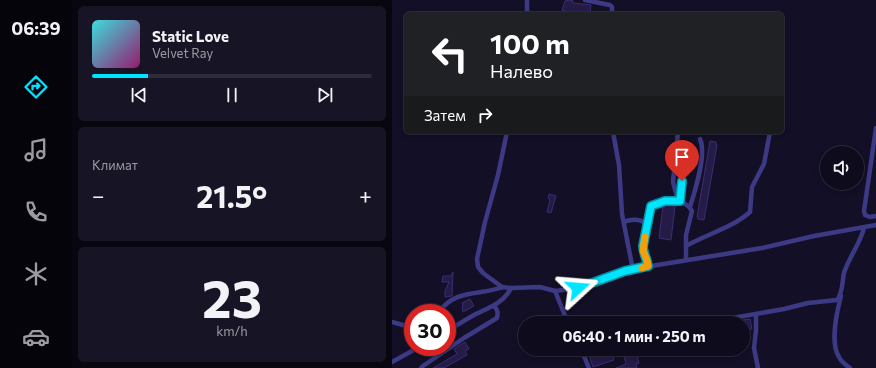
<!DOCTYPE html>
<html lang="ru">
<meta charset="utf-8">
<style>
:root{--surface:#0e0b1c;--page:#171425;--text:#f1f3f6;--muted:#9b9ba3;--line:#2e2b3b;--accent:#00e5ff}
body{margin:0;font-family:Commissioner,sans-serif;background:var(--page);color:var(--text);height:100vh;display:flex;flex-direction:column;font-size:15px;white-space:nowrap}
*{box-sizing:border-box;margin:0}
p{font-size:13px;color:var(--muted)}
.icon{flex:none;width:22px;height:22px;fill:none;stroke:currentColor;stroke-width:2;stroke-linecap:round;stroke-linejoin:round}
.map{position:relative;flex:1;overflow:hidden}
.sheet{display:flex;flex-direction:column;gap:6px;padding:6px;background:#08060f;width:320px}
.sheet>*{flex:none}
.top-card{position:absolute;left:12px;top:12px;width:380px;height:122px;border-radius:6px;box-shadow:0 2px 6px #0003,0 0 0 1px var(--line);background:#202124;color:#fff;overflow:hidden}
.fabs{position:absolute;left:428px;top:146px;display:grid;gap:8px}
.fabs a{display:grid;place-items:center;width:44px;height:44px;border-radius:50%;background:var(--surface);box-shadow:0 2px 6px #0003,0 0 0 1px var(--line);font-size:20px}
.speed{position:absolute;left:12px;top:304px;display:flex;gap:8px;font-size:20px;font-weight:700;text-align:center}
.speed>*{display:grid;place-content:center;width:52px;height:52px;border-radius:50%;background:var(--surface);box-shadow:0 2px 6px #0003,0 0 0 1px var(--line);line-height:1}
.speed .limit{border:6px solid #d22;background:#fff;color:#111}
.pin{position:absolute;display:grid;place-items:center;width:34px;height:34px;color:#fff;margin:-41px -17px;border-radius:50% 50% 50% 0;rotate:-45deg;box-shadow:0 0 4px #0007}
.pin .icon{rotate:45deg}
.me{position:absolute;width:44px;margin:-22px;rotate:71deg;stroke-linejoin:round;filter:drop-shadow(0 0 3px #0008)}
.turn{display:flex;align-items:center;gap:14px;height:84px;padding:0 20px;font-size:18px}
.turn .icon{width:52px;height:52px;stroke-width:2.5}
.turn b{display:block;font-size:28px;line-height:34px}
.then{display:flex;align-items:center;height:38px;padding:0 20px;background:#0003;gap:8px;font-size:15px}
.big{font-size:30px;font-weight:700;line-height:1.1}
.sheet .widget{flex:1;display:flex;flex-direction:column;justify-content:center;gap:6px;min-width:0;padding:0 14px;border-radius:6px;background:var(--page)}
.sheet .dial{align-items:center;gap:0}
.dial b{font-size:52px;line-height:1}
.song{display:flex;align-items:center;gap:12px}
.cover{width:48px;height:48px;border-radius:6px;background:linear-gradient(135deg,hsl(180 70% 55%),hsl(320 70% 35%))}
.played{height:4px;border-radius:2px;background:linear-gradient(90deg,var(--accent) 20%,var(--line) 20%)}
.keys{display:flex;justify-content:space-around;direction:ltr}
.heat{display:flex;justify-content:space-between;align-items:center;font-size:22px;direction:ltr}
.trip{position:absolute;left:126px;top:316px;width:232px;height:40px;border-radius:20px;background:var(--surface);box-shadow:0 2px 6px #0003,0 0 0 1px var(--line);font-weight:700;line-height:40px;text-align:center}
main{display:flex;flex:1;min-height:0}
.menu{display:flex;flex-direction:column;width:72px;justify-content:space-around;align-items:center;background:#06040b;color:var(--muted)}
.menu .icon{width:28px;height:28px}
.menu .current{color:var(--accent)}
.menu b{font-size:18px;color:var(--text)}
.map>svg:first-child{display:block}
</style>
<main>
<nav class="menu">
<b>06:39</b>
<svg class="icon current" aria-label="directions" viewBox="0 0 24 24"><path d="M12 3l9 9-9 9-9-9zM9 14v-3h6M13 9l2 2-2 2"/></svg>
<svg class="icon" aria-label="music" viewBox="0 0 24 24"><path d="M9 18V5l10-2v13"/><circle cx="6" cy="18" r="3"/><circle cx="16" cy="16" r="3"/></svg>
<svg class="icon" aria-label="phone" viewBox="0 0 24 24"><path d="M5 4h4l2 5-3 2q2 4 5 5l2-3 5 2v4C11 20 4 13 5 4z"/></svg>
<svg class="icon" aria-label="climate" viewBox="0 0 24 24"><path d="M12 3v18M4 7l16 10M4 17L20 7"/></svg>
<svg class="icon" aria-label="car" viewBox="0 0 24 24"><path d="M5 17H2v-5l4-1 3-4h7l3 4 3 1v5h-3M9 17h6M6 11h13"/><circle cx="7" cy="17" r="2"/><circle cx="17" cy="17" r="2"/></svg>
</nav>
<section class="sheet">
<div class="widget">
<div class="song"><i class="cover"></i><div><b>Static Love</b><p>Velvet Ray</p></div></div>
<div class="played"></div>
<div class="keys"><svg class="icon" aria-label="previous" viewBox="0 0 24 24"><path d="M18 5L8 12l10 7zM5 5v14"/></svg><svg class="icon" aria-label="pause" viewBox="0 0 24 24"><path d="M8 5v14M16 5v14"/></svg><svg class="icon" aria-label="next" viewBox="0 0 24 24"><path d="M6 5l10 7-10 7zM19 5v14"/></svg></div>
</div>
<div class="widget"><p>Климат</p>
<div class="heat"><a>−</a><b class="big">21.5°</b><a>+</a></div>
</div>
<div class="widget dial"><b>23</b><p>km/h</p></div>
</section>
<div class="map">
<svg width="484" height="368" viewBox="0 0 484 368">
<rect width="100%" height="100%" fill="#130f26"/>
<g fill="#241b47" stroke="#3b2d73">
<polygon points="178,0 181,1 181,3 199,5 198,13 191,12 191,14 182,14 170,10 173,1"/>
<polygon points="318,141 324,142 324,145 325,145 312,220 306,219 306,217 305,217"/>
<polygon points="157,194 164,196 159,213 155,212 158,200 156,198"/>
<polygon points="271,205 283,206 279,240 267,238"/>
<polygon points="61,272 60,296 53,297 53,291 57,282 50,282 51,276 59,276"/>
<polygon points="78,299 82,306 71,312 70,307 71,306 70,303"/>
<polygon points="358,319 360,329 351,331 351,320"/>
<polygon points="73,342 77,349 73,351 75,355 52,368 41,368 65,354 62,349"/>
<polygon points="200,349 243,349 247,363 244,364 245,368 224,368 234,364 231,353 221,357 222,360 201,367 197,355 202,353"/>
<polygon points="255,349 281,349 281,351 260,355 260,353 256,354"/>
</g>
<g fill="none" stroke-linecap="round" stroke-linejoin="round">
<g stroke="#3d3a85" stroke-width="4.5">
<polyline points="193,0 218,5 220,7 220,14"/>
<polyline points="135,14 135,0"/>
<polyline points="484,128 472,211 473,215 478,217 484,216"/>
<polyline points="115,132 106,175 93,222 85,259 86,267 91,273 110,287 119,288"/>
<polyline points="221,132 227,165 230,214 241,270"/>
<polyline points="286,132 281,182 286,201"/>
<polyline points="288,201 290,181"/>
<path d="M298 207C303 191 315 154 308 139"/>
<path d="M232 222C236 220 247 218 251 222 253 223 253 225 255 227"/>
<path d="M294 246C315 234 340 228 358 212L360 187 372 164 378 132"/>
<path d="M256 266 255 260 251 251 258 211 259 206C273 198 292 197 300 211L294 235V260"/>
<polyline points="163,291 176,323"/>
<path d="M449 296C445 311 438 343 447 357 449 362 454 365 458 368"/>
<path d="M46 313C64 288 87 296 111 287"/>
<polyline points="364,314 364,330 362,348 366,368"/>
<polyline points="0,322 21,328"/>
<path d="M312 323 392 309 416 303 445 300C451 293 450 282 452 273 457 257 468 244 472 228"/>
<path d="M55 331C64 326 73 320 82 315 96 308 112 303 119 288L148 287 163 291 186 288 233 271 253 267 370 248 422 236 484 225"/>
<polyline points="189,349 197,368"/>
<polyline points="0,362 27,347"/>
<path d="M29 368 31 366 72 338 105 318C106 313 106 310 102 306"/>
</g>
</g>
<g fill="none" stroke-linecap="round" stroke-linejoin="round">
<g stroke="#0095a6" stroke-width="10">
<path id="route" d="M186 288 233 271 256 266C255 259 251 253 251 246L259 206 273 201H288L290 181"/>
</g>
<use href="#route" stroke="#00e5ff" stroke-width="7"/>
<polyline stroke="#f59e0b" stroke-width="7" points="250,268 256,266 255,260 251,251 253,237"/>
</g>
</svg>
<div class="fabs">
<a><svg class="icon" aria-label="sound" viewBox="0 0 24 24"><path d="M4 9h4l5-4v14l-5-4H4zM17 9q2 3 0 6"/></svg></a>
</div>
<div class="speed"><div class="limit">30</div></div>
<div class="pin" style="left:290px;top:181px;background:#d93025"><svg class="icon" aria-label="arrive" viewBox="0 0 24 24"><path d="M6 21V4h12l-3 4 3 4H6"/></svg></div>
<svg class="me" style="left:186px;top:288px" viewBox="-20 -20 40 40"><path d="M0-17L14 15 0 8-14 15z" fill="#00e5ff" stroke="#fff" stroke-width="4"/></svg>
<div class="trip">06:40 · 1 мин · 250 m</div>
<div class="top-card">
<div class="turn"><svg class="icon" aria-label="left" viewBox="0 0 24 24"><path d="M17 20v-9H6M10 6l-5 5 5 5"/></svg><div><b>100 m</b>Налево</div></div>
<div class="then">Затем<svg class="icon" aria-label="right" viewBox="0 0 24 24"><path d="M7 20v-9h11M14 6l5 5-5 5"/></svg></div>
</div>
</div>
</main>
